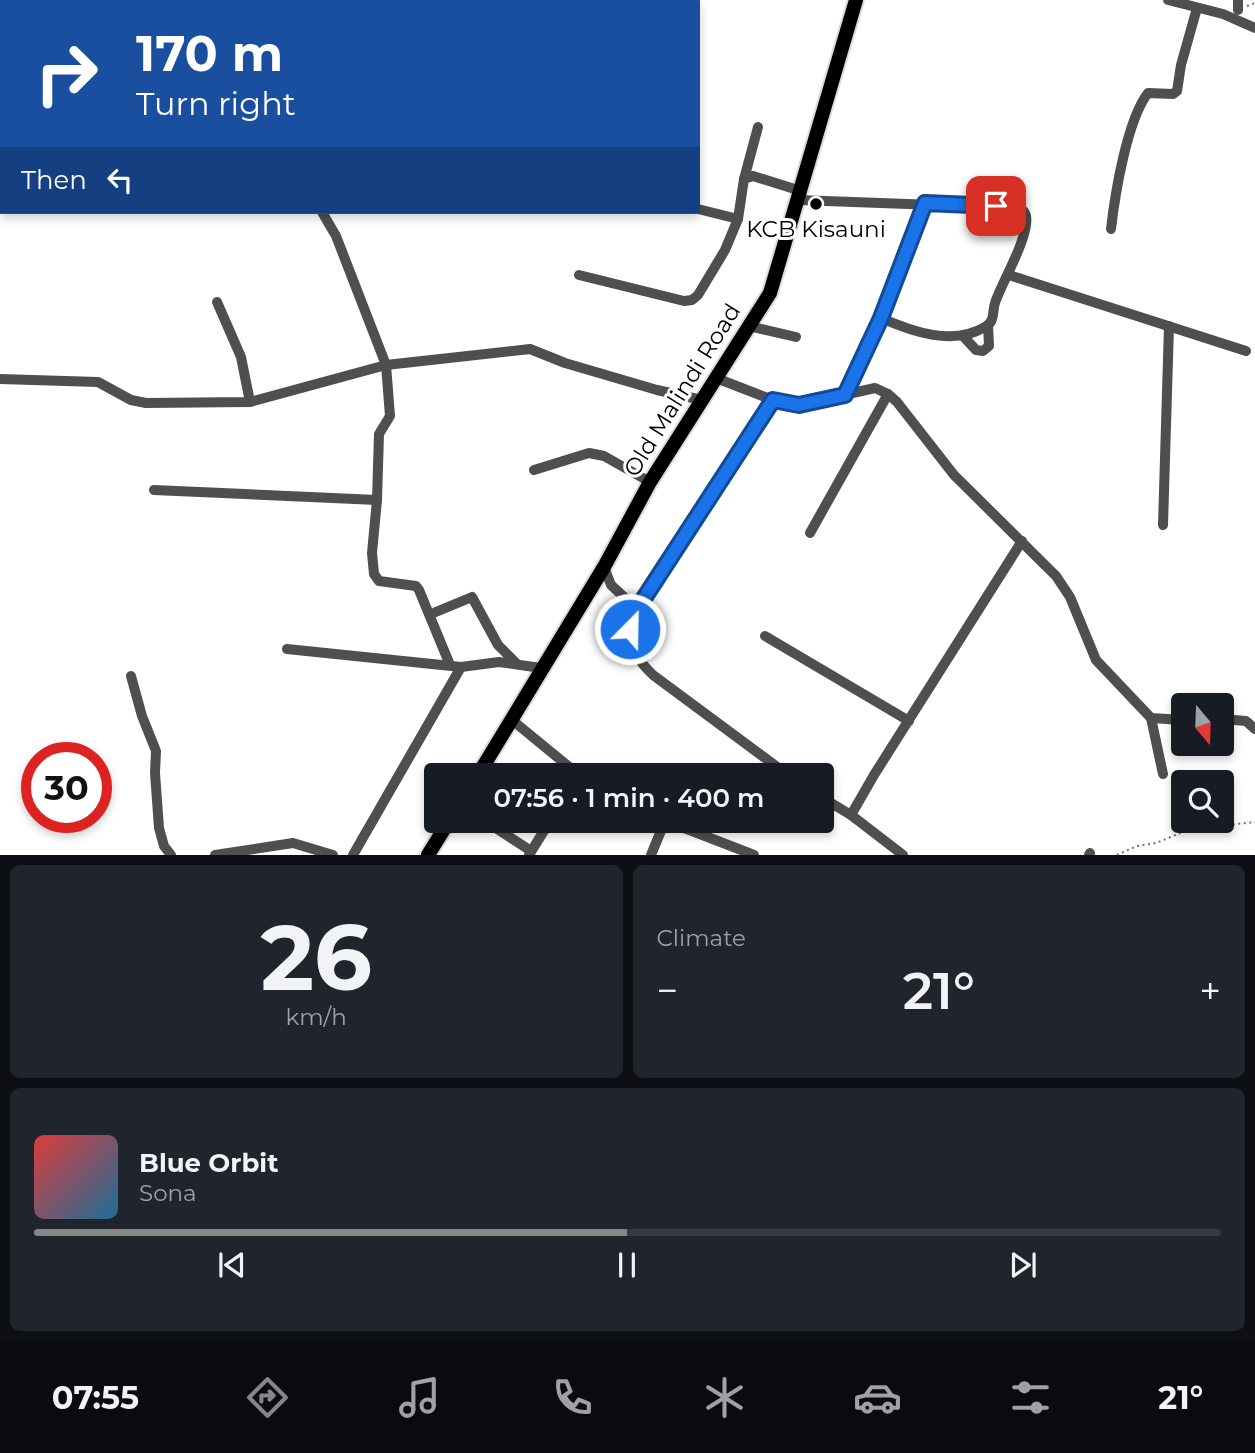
<!DOCTYPE html>
<meta charset="utf-8">
<style>
:root{--surface:#171b24;--page:#20242c;--text:#f1f3f6;--muted:#9ea1a6;--line:#363941;--accent:#858687}
body{margin:0;font-family:Montserrat,sans-serif;background:var(--page);color:var(--text);height:100vh;display:flex;flex-direction:column;font-size:26px;white-space:nowrap}
*{box-sizing:border-box;margin:0}
p{font-size:23px;color:var(--muted)}
.icon{flex:none;width:38px;height:38px;fill:none;stroke:currentColor;stroke-width:2;stroke-linecap:round;stroke-linejoin:round}
.map{position:relative;height:855px;overflow:hidden}
.drawer{display:flex;flex-direction:column;gap:10px;padding:10px;background:#0d0f14;flex:1}
.drawer>*{flex:none}
.banner{position:absolute;left:0px;top:0px;width:700px;height:214px;box-shadow:0 4px 10px #0003;background:#1a4fa0;color:#fff;overflow:hidden}
.needle{width:46px;rotate:161deg}
.controls{position:absolute;left:1171px;top:693px;display:grid;gap:14px}
.controls a{display:grid;place-items:center;width:63px;height:63px;border-radius:7px;background:var(--surface);box-shadow:0 4px 10px #0003;font-size:35px}
.speed{position:absolute;left:21px;top:742px;display:flex;gap:14px;font-size:35px;font-weight:700;text-align:center}
.speed>*{display:grid;place-content:center;width:91px;height:91px;border-radius:50%;background:var(--surface);box-shadow:0 4px 10px #0003;line-height:1}
.speed .limit{border:10px solid #d22;background:#fff;color:#111}
.pin{position:absolute;display:grid;place-items:center;width:60px;height:60px;color:#fff;margin:-30px;border-radius:14px;box-shadow:0 4px 10px #0006}
.me{position:absolute;width:77px;margin:-38px;rotate:23deg;stroke-linejoin:round;filter:drop-shadow(0 0 5px #0008)}
.turn{display:flex;align-items:center;gap:24px;height:147px;padding:0 21px;font-size:32px}
.turn .icon{width:91px;height:91px;stroke-width:2.5}
.turn b{display:block;font-size:49px;line-height:60px}
.then{display:flex;align-items:center;height:66px;padding:0 21px;background:#0003;gap:14px;font-size:26px}
.big{font-size:52px;font-weight:600;line-height:1.1}
.drawer .card{flex:1;display:flex;flex-direction:column;justify-content:center;gap:10px;min-width:0;padding:0 24px;border-radius:10px;background:var(--page)}
.drawer .dial{align-items:center;gap:0}
.dial b{font-size:91px;line-height:1}
.song{display:flex;align-items:center;gap:21px}
.cover{width:84px;height:84px;border-radius:10px;background:linear-gradient(135deg,hsl(0 70% 55%),hsl(200 70% 35%))}
.played{height:7px;border-radius:4px;background:linear-gradient(90deg,var(--accent) 50%,var(--line) 50%)}
.keys{display:flex;justify-content:space-around;direction:ltr}
.heat{display:flex;justify-content:space-between;align-items:center;font-size:38px;direction:ltr}
.drawer .tiles{flex:1;display:grid;gap:10px;grid-template-columns:1fr 1fr}
.card:last-child{grid-column:span 2}
.trip{position:absolute;left:424px;top:763px;width:410px;height:70px;border-radius:7px;background:var(--surface);box-shadow:0 4px 10px #0003;font-weight:600;line-height:70px;text-align:center}
.dock{display:flex;height:112px;justify-content:space-around;align-items:center;background:#090b0e;color:var(--muted)}
.dock .icon{width:49px;height:49px}
.dock .on{color:var(--accent)}
.dock b{font-size:32px;color:var(--text)}
.map>svg:first-child{display:block}
</style>
<div class="map">
<svg width="1255" height="855" viewBox="0 0 1255 855">
<rect width="100%" height="100%" fill="#fff"/>
<g fill="none" stroke-linecap="round" stroke-linejoin="round">
<g stroke="#dbdbdb" stroke-width="18">
<g id="major">
<polyline points="478,775 604,567 650,482 770,293 856,0"/>
<polyline points="428,855 449,821"/>
</g>
</g>
<g stroke="#717171" stroke-width="2" stroke-dasharray="2 3.5" stroke-linecap="butt">
<polyline points="1247,6 1255,3"/>
<polyline points="1117,855 1137,846 1156,843 1190,829 1255,822"/>
</g>
<g stroke="#4f4f4f" stroke-width="10">
<polyline points="88,0 91,2"/>
<polyline points="1168,0 1223,14 1255,28"/>
<polyline points="1238,0 1238,10"/>
<polyline points="222,2 223,0"/>
<polyline points="315,2 316,0"/>
<polyline points="744,179 758,127"/>
<path d="M798 200 1020 208C1023 210 1025 212 1026 216 1030 236 1001 284 995 303 993 308 994 314 992 319 991 323 989 325 985 327 953 346 913 332 881 318"/>
<polyline points="698,209 738,219"/>
<polyline points="322,212 336,236 386,365 390,416 379,434 377,500 372,553 374,574 379,581 416,586 419,590 450,665"/>
<path d="M1111 229C1115 194 1127 120 1148 93L1173 94 1177 91 1181 65 1197 8"/>
<polyline points="579,275 684,301 692,300 698,295 725,250 738,219 744,179 753,176 801,191"/>
<polyline points="1009,275 1246,351"/>
<polyline points="217,302 241,357 250,402"/>
<polyline points="748,326 796,337"/>
<polyline points="964,337 976,350 983,351 989,346 988,325"/>
<polyline points="716,378 773,400 799,405 875,388 888,394 897,402 954,475 1056,576 1070,597 1096,660 1151,718 1183,720"/>
<polyline points="0,379 98,382 131,400 146,403 250,402 386,365 530,349 565,363 657,390 702,400"/>
<polyline points="845,395 881,318 925,203"/>
<path d="M773 400 637 609C626 638 630 653 653 675L788 775"/>
<polyline points="534,470 589,453 604,456 650,482"/>
<polyline points="154,490 377,500"/>
<polyline points="1163,525 1169,326"/>
<polyline points="810,533 888,394"/>
<polyline points="604,567 611,585 637,609"/>
<polyline points="431,614 472,597 498,645 516,663"/>
<polyline points="765,636 909,721"/>
<polyline points="287,649 461,667 499,662 541,668"/>
<polyline points="131,676 142,716 156,751 155,773 159,828 164,846 171,855"/>
<polyline points="1151,718 1163,774"/>
<polyline points="1222,719 1246,721 1255,729"/>
<polyline points="512,720 579,775"/>
<polyline points="821,797 851,815 874,775 1022,541"/>
<polyline points="851,815 903,855"/>
<polyline points="485,821 531,851"/>
<polyline points="666,821 754,855"/>
<polyline points="215,855 293,843 333,855"/>
<polyline points="353,855 461,667"/>
<polyline points="529,855 550,821"/>
<polyline points="651,855 665,821"/>
<polyline points="1089,855 1090,853"/>
</g>
<use href="#major" stroke="#000" stroke-width="14"/>
</g>
<g fill="none" stroke-linecap="round" stroke-linejoin="round">
<g stroke="#114b97" stroke-width="18">
<polyline id="route" points="630,629 637,609 773,400 799,405 845,395 881,318 925,203 996,206"/>
</g>
<use href="#route" stroke="#1a73e8" stroke-width="12"/>
</g>
<circle fill="#000" stroke="#fff" stroke-width="2.5" cx="816" cy="204" r="7"/>
<g text-anchor="middle" dominant-baseline="central" stroke-width="6" stroke-linejoin="round" paint-order="stroke">
<g font-size="23" fill="#000" stroke="#fff">
<text x="816" y="229">KCB Kisauni</text>
</g>
<g font-size="23" fill="#000" stroke="#fff">
<text transform="translate(682 390) rotate(-58)">Old Malindi Road</text>
</g>
</g>
</svg>
<div class="controls">
<a><svg class="needle" viewBox="-14 -14 28 28"><path d="M0-13l5 13h-10z" fill="#e53935"/><path d="M0 13l5-13h-10z" fill="#9ea1a6"/></svg></a>
<a><svg class="icon" aria-label="search" viewBox="0 0 24 24"><circle cx="10" cy="10" r="6"/><path d="M15 15l6 6"/></svg></a>
</div>
<div class="speed"><div class="limit">30</div></div>
<div class="pin" style="left:996px;top:206px;background:#d93025"><svg class="icon" aria-label="arrive" viewBox="0 0 24 24"><path d="M6 21V4h12l-3 4 3 4H6"/></svg></div>
<svg class="me" style="left:630px;top:629px" viewBox="-20 -20 40 40"><circle r="17" fill="#1a73e8" stroke="#fff" stroke-width="3"/><path d="M0-11L8 9 0 5-8 9z" fill="#fff"/></svg>
<div class="trip">07:56 · 1 min · 400 m</div>
<div class="banner">
<div class="turn"><svg class="icon" aria-label="right" viewBox="0 0 24 24"><path d="M7 20v-9h11M14 6l5 5-5 5"/></svg><div><b>170 m</b>Turn right</div></div>
<div class="then">Then<svg class="icon" aria-label="left" viewBox="0 0 24 24"><path d="M17 20v-9H6M10 6l-5 5 5 5"/></svg></div>
</div>
</div>
<section class="drawer">
<div class="tiles">
<div class="card dial"><b>26</b><p>km/h</p></div>
<div class="card"><p>Climate</p>
<div class="heat"><a>−</a><b class="big">21°</b><a>+</a></div>
</div>
<div class="card">
<div class="song"><i class="cover"></i><div><b>Blue Orbit</b><p>Sona</p></div></div>
<div class="played"></div>
<div class="keys"><svg class="icon" aria-label="previous" viewBox="0 0 24 24"><path d="M18 5L8 12l10 7zM5 5v14"/></svg><svg class="icon" aria-label="pause" viewBox="0 0 24 24"><path d="M8 5v14M16 5v14"/></svg><svg class="icon" aria-label="next" viewBox="0 0 24 24"><path d="M6 5l10 7-10 7zM19 5v14"/></svg></div>
</div>
</div>
</section>
<nav class="dock">
<b>07:55</b>
<svg class="icon on" aria-label="directions" viewBox="0 0 24 24"><path d="M12 3l9 9-9 9-9-9zM9 14v-3h6M13 9l2 2-2 2"/></svg>
<svg class="icon" aria-label="music" viewBox="0 0 24 24"><path d="M9 18V5l10-2v13"/><circle cx="6" cy="18" r="3"/><circle cx="16" cy="16" r="3"/></svg>
<svg class="icon" aria-label="phone" viewBox="0 0 24 24"><path d="M5 4h4l2 5-3 2q2 4 5 5l2-3 5 2v4C11 20 4 13 5 4z"/></svg>
<svg class="icon" aria-label="climate" viewBox="0 0 24 24"><path d="M12 3v18M4 7l16 10M4 17L20 7"/></svg>
<svg class="icon" aria-label="car" viewBox="0 0 24 24"><path d="M5 17H2v-5l4-1 3-4h7l3 4 3 1v5h-3M9 17h6M6 11h13"/><circle cx="7" cy="17" r="2"/><circle cx="17" cy="17" r="2"/></svg>
<svg class="icon" aria-label="filters" viewBox="0 0 24 24"><path d="M4 7h16M4 17h16"/><circle cx="9" cy="7" r="2"/><circle cx="15" cy="17" r="2"/></svg>
<b>21°</b>
</nav>
